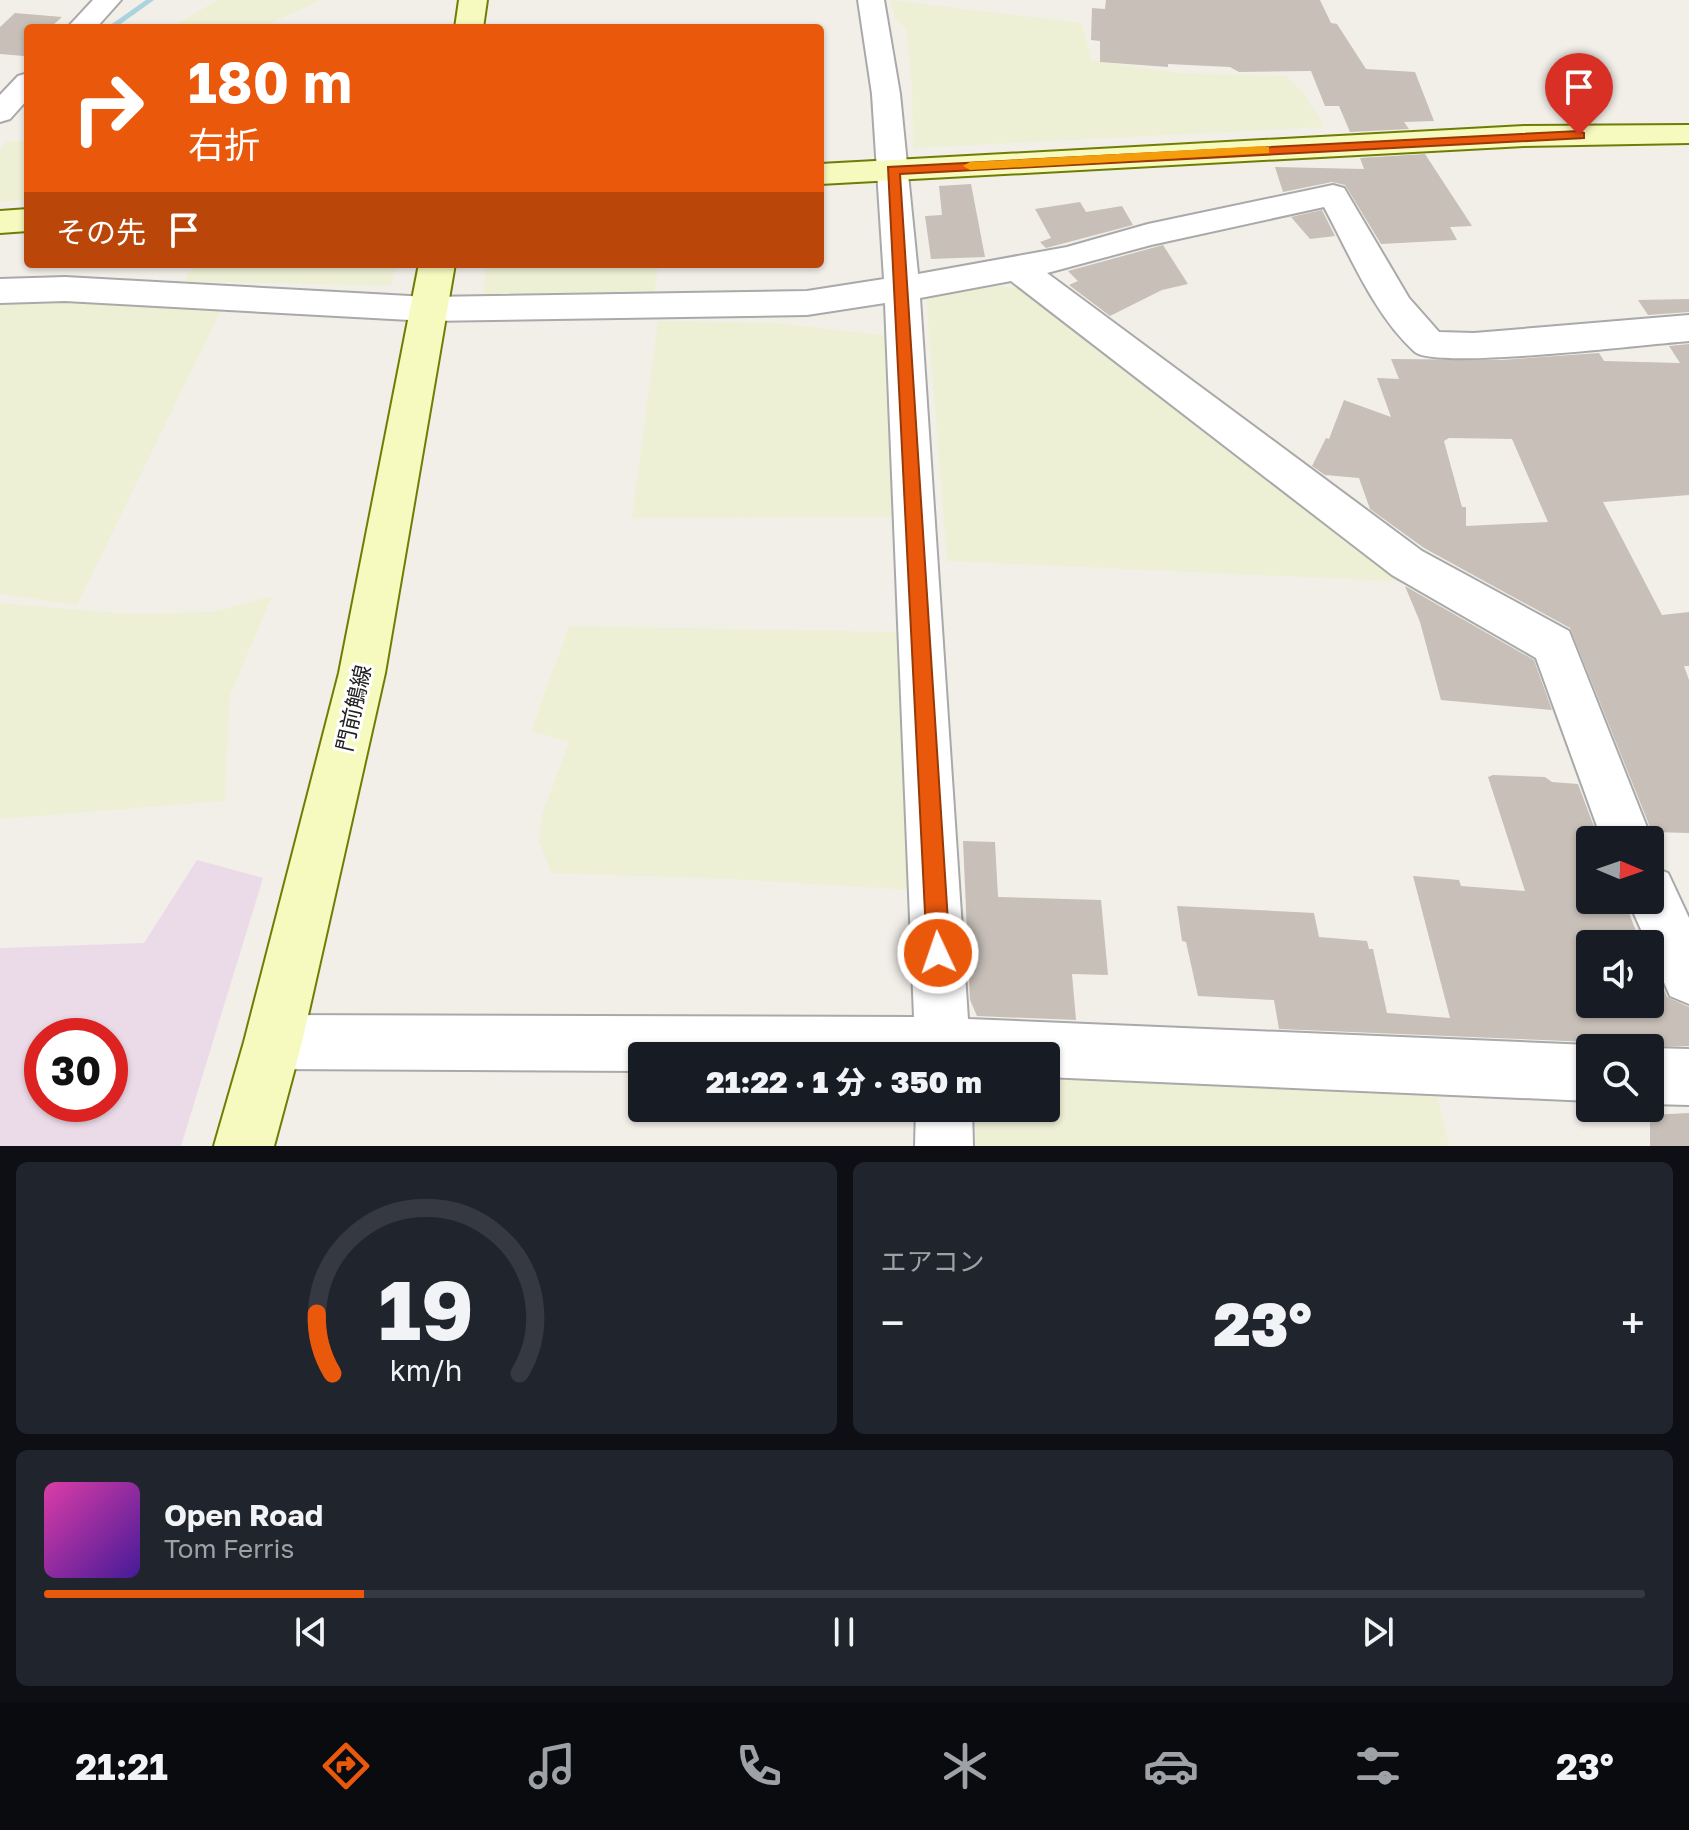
<!DOCTYPE html>
<html lang="ja">
<meta charset="utf-8">
<style>
:root{--surface:#171b24;--page:#20242c;--text:#f1f3f6;--muted:#9ea1a6;--line:#363941;--accent:#ea580c}
body{margin:0;font-family:"Golos Text","Noto Sans JP",sans-serif;background:var(--page);color:var(--text);height:100vh;display:flex;flex-direction:column;font-size:30px;white-space:nowrap}
*{box-sizing:border-box;margin:0}
p{font-size:26px;color:var(--muted)}
.icon{flex:none;width:44px;height:44px;fill:none;stroke:currentColor;stroke-width:2;stroke-linecap:round;stroke-linejoin:round}
.map{position:relative;height:1146px;overflow:hidden}
.drawer{display:flex;flex-direction:column;gap:16px;padding:16px;background:#0d0f14;flex:1}
.drawer>*{flex:none}
.banner{position:absolute;left:24px;top:24px;width:800px;height:244px;border-radius:8px;box-shadow:0 2px 6px #0004;background:#ea580c;color:#fff;overflow:hidden}
.needle{width:52px;rotate:92deg}
.buttons{position:absolute;left:1576px;top:826px;display:grid;gap:16px}
.buttons a{display:grid;place-items:center;width:88px;height:88px;border-radius:8px;background:var(--surface);box-shadow:0 2px 6px #0004;font-size:40px}
.speed{position:absolute;left:24px;top:1018px;display:flex;gap:16px;font-size:40px;font-weight:700;text-align:center}
.speed>*{display:grid;place-content:center;width:104px;height:104px;border-radius:50%;background:var(--surface);box-shadow:0 2px 6px #0004;line-height:1}
.speed .limit{border:12px solid #d22;background:#fff;color:#111}
.pin{position:absolute;display:grid;place-items:center;width:68px;height:68px;color:#fff;margin:-82px -34px;border-radius:50% 50% 50% 0;rotate:-45deg;box-shadow:0 0 8px #0007}
.pin .icon{rotate:45deg}
.me{position:absolute;width:88px;margin:-44px;rotate:357deg;stroke-linejoin:round;filter:drop-shadow(0 0 6px #0008)}
.turn{display:flex;align-items:center;gap:28px;height:168px;padding:0 32px;font-size:36px}
.turn .icon{width:104px;height:104px;stroke-width:2.5}
.turn b{display:block;font-size:56px;line-height:68px}
.then{display:flex;align-items:center;height:76px;padding:0 32px;background:#0003;gap:16px;font-size:30px}
.big{font-size:60px;font-weight:800;line-height:1.1}
.drawer .tile{flex:1;display:flex;flex-direction:column;justify-content:center;gap:12px;min-width:0;padding:0 28px;border-radius:12px;background:var(--page)}
.drawer .dial{align-items:center;gap:0}
.dial svg{height:208px;overflow:visible;fill:none;stroke:var(--line);stroke-width:7;stroke-linecap:round;text-anchor:middle}
.dial text{fill:var(--text);stroke:none}
.song{display:flex;align-items:center;gap:24px}
.cover{width:96px;height:96px;border-radius:12px;background:linear-gradient(135deg,hsl(320 70% 55%),hsl(260 70% 35%))}
.played{height:8px;border-radius:4px;background:linear-gradient(90deg,var(--accent) 20%,var(--line) 20%)}
.keys{display:flex;justify-content:space-around;direction:ltr}
.heat{display:flex;justify-content:space-between;align-items:center;font-size:44px;direction:ltr}
.drawer .tiles{flex:1;display:grid;gap:16px;grid-template-columns:1fr 1fr}
.tile:last-child{grid-column:span 2}
.trip{position:absolute;left:628px;top:1042px;width:432px;height:80px;border-radius:8px;background:var(--surface);box-shadow:0 2px 6px #0004;font-weight:800;line-height:80px;text-align:center}
.menu{display:flex;height:128px;justify-content:space-around;align-items:center;background:#090b0e;color:var(--muted)}
.menu .icon{width:56px;height:56px}
.menu .current{color:var(--accent)}
.menu b{font-size:36px;color:var(--text)}
.map>svg:first-child{display:block}
</style>
<div class="map">
<svg width="1689" height="1146" viewBox="0 0 1689 1146">
<rect width="100%" height="100%" fill="#f2efe9"/>
<path fill="#ebdbe8" fill-rule="evenodd" d="M197 860 263 878 181 1146H0V948L144 943ZM42 1036H110V1104H42Z"/>
<g fill="#eef0d5">
<polygon points="217,0 321,0 260,28 171,28"/>
<polygon points="890,0 1082,23 1091,60 1180,73 1286,76 1304,94 1325,127 913,148 912,88 906,29 895,19"/>
<polygon points="7,141 28,141 28,199 0,202 0,151"/>
<polygon points="194,264 397,264 391,286 184,281"/>
<polygon points="487,264 659,264 653,298 483,295"/>
<polygon points="983,286 1031,288 1413,582 947,561 926,297"/>
<polygon points="50,299 224,304 77,605 0,594 0,302"/>
<polygon points="658,321 775,323 891,336 902,517 632,518"/>
<polygon points="272,596 230,695 225,801 0,819 0,603 130,614 213,612"/>
<polygon points="569,626 900,632 928,891 730,879 551,873 539,841 542,814 569,742 531,731"/>
<polygon points="1046,1073 1433,1078 1449,1146 975,1146 977,1108 1046,1108"/>
</g>
<g fill="none" stroke-linecap="round" stroke-linejoin="round">
<polygon fill="#aad3df" fill-rule="evenodd" points="146,0 154,0 115,28 106,28"/>
</g>
<g fill="#c7bfb8" fill-rule="evenodd">
<polygon points="1106,0 1320,0 1331,23 1337,24 1366,69 1415,72 1434,121 1404,122 1409,129 1350,132 1339,106 1325,106 1311,71 1239,72 1230,67 1168,64 1168,67 1100,62 1100,41 1091,40 1092,8 1105,9"/>
<polygon points="15,13 62,17 52,26 55,28 28,28 28,53 24,56 0,54 0,27"/>
<polygon points="1425,154 1472,226 1450,227 1457,240 1381,244 1345,185 1332,182 1283,192 1275,167 1364,169 1360,158"/>
<polygon points="971,184 985,257 931,259 925,216 942,215 939,186"/>
<polygon points="1080,202 1086,212 1122,206 1133,225 1046,248 1040,242 1051,238 1035,209"/>
<polygon points="1322,210 1335,236 1310,239 1291,217"/>
<polygon points="1163,245 1188,284 1162,290 1110,316 1069,285 1078,281 1068,271"/>
<polygon points="1689,299 1689,312 1648,315 1638,300"/>
<path d="M1689 344V495L1603 502 1662 615 1689 612V666H1684L1689 680V833L1652 832 1570 628 1424 548 1370 509 1359 478 1325 475 1312 466 1326 438 1329 439 1344 400 1391 417 1377 378 1399 379 1391 359 1501 360 1599 353 1604 361 1680 363 1669 346ZM1449 438 1512 439 1548 522 1466 526V507H1462L1444 441Z"/>
<polygon points="1405,586 1534,660 1552,710 1441,700 1420,622"/>
<polygon points="1493,775 1545,777 1552,782 1578,784 1599,840 1590,840 1590,900 1624,900 1641,944 1590,944 1590,1004 1650,1004 1650,958 1667,997 1689,1007 1689,1046 1600,1048 1590,1042 1279,1029 1274,1000 1198,996 1186,942 1182,941 1177,906 1314,913 1319,937 1367,941 1369,949 1373,949 1387,1013 1450,1018 1413,876 1459,880 1461,886 1525,891 1488,777"/>
<polygon points="963,841 995,842 998,897 1101,900 1108,975 1072,974 1076,1020 977,1016 970,1000"/>
<polygon points="1689,1113 1689,1146 1650,1146 1650,1115"/>
</g>
<g fill="none" stroke-linecap="round" stroke-linejoin="round">
<g stroke="#a9a9a9" stroke-width="4">
<g id="street">
<polygon points="93,0 121,0 96,28 67,28"/>
<path d="M858 0H884L900 94 918 274 1067 247 1148 224 1333 185 1344 188 1409 298 1439 332 1474 333 1689 315V341C1649 344 1436 370 1415 352 1374 315 1350 255 1324 207L1151 245 1047 273 1422 551 1569 631 1652 840 1650 844V840H1602L1536 658 1392 575 1011 281 920 298 968 1019 1590 1045 1597 1048H1590V1101L1046 1077V1056H642V1071L273 1069 254 1061 246 1042 254 1023 273 1015 914 1017 885 303 807 315 428 321 65 301 0 303V279L65 277 428 297 807 291 884 279 872 94Z"/>
<polygon points="28,73 28,99 10,119 0,122 0,95 18,76"/>
<polygon points="1650,866 1668,873 1689,918 1689,1004 1670,996 1628,900 1650,900"/>
<polygon points="1650,1048 1689,1049 1689,1105 1650,1104"/>
<polygon points="916,1108 972,1108 973,1146 915,1146"/>
</g>
</g>
<g stroke="#707d05" stroke-width="4">
<g id="secondary">
<polygon points="459,0 487,0 483,28 455,28"/>
<polygon points="1689,125 1689,143 1524,146 820,184 820,164 1524,126"/>
<polygon points="28,209 28,231 0,233 0,211"/>
<polygon points="419,264 455,264 385,673 302,1042 274,1146 214,1146 244,1042 339,673"/>
</g>
</g>
<use href="#street" fill="#fff" fill-rule="evenodd"/>
<use href="#secondary" fill="#f7fabf" fill-rule="evenodd"/>
</g>
<polygon fill="#ea580c" stroke="#983908" stroke-width="2" points="1579,131 1584,133 1584,138 900,174 950,953 946,961 938,965 930,961 927,953 888,167"/>
<polygon fill="#f59e0b" points="1264,146 1269,147 1269,153 970,170 963,166 970,162"/>
<g text-anchor="middle" dominant-baseline="central" stroke-width="6" stroke-linejoin="round" paint-order="stroke">
<g font-size="22" fill="#222" stroke="#fff">
<text transform="translate(353 708) rotate(-77)">門前鵤線</text>
</g>
</g>
</svg>
<div class="buttons">
<a><svg class="needle" viewBox="-14 -14 28 28"><path d="M0-13l5 13h-10z" fill="#e53935"/><path d="M0 13l5-13h-10z" fill="#9ea1a6"/></svg></a>
<a><svg class="icon" aria-label="sound" viewBox="0 0 24 24"><path d="M4 9h4l5-4v14l-5-4H4zM17 9q2 3 0 6"/></svg></a>
<a><svg class="icon" aria-label="search" viewBox="0 0 24 24"><circle cx="10" cy="10" r="6"/><path d="M15 15l6 6"/></svg></a>
</div>
<div class="speed"><div class="limit">30</div></div>
<div class="pin" style="left:1579px;top:135px;background:#d93025"><svg class="icon" aria-label="arrive" viewBox="0 0 24 24"><path d="M6 21V4h12l-3 4 3 4H6"/></svg></div>
<svg class="me" style="left:938px;top:953px" viewBox="-20 -20 40 40"><circle r="17" fill="#ea580c" stroke="#fff" stroke-width="3"/><path d="M0-11L8 9 0 5-8 9z" fill="#fff"/></svg>
<div class="trip">21:22 · 1 分 · 350 m</div>
<div class="banner">
<div class="turn"><svg class="icon" aria-label="right" viewBox="0 0 24 24"><path d="M7 20v-9h11M14 6l5 5-5 5"/></svg><div><b>180 m</b>右折</div></div>
<div class="then">その先<svg class="icon" aria-label="arrive" viewBox="0 0 24 24"><path d="M6 21V4h12l-3 4 3 4H6"/></svg></div>
</div>
</div>
<section class="drawer">
<div class="tiles">
<div class="tile dial"><svg viewBox="0 0 100 80">
<path d="M14 69A42 42 0 1 1 86 69"/>
<path d="M14 69A42 42 0 0 1 8 46" stroke="#ea580c"/>
<text x="50" y="56" font-size="32" font-weight="700">19</text>
<text x="50" y="72" font-size="11">km/h</text>
</svg></div>
<div class="tile"><p>エアコン</p>
<div class="heat"><a>−</a><b class="big">23°</b><a>+</a></div>
</div>
<div class="tile">
<div class="song"><i class="cover"></i><div><b>Open Road</b><p>Tom Ferris</p></div></div>
<div class="played"></div>
<div class="keys"><svg class="icon" aria-label="previous" viewBox="0 0 24 24"><path d="M18 5L8 12l10 7zM5 5v14"/></svg><svg class="icon" aria-label="pause" viewBox="0 0 24 24"><path d="M8 5v14M16 5v14"/></svg><svg class="icon" aria-label="next" viewBox="0 0 24 24"><path d="M6 5l10 7-10 7zM19 5v14"/></svg></div>
</div>
</div>
</section>
<nav class="menu">
<b>21:21</b>
<svg class="icon current" aria-label="directions" viewBox="0 0 24 24"><path d="M12 3l9 9-9 9-9-9zM9 14v-3h6M13 9l2 2-2 2"/></svg>
<svg class="icon" aria-label="music" viewBox="0 0 24 24"><path d="M9 18V5l10-2v13"/><circle cx="6" cy="18" r="3"/><circle cx="16" cy="16" r="3"/></svg>
<svg class="icon" aria-label="phone" viewBox="0 0 24 24"><path d="M5 4h4l2 5-3 2q2 4 5 5l2-3 5 2v4C11 20 4 13 5 4z"/></svg>
<svg class="icon" aria-label="climate" viewBox="0 0 24 24"><path d="M12 3v18M4 7l16 10M4 17L20 7"/></svg>
<svg class="icon" aria-label="car" viewBox="0 0 24 24"><path d="M5 17H2v-5l4-1 3-4h7l3 4 3 1v5h-3M9 17h6M6 11h13"/><circle cx="7" cy="17" r="2"/><circle cx="17" cy="17" r="2"/></svg>
<svg class="icon" aria-label="filters" viewBox="0 0 24 24"><path d="M4 7h16M4 17h16"/><circle cx="9" cy="7" r="2"/><circle cx="15" cy="17" r="2"/></svg>
<b>23°</b>
</nav>
